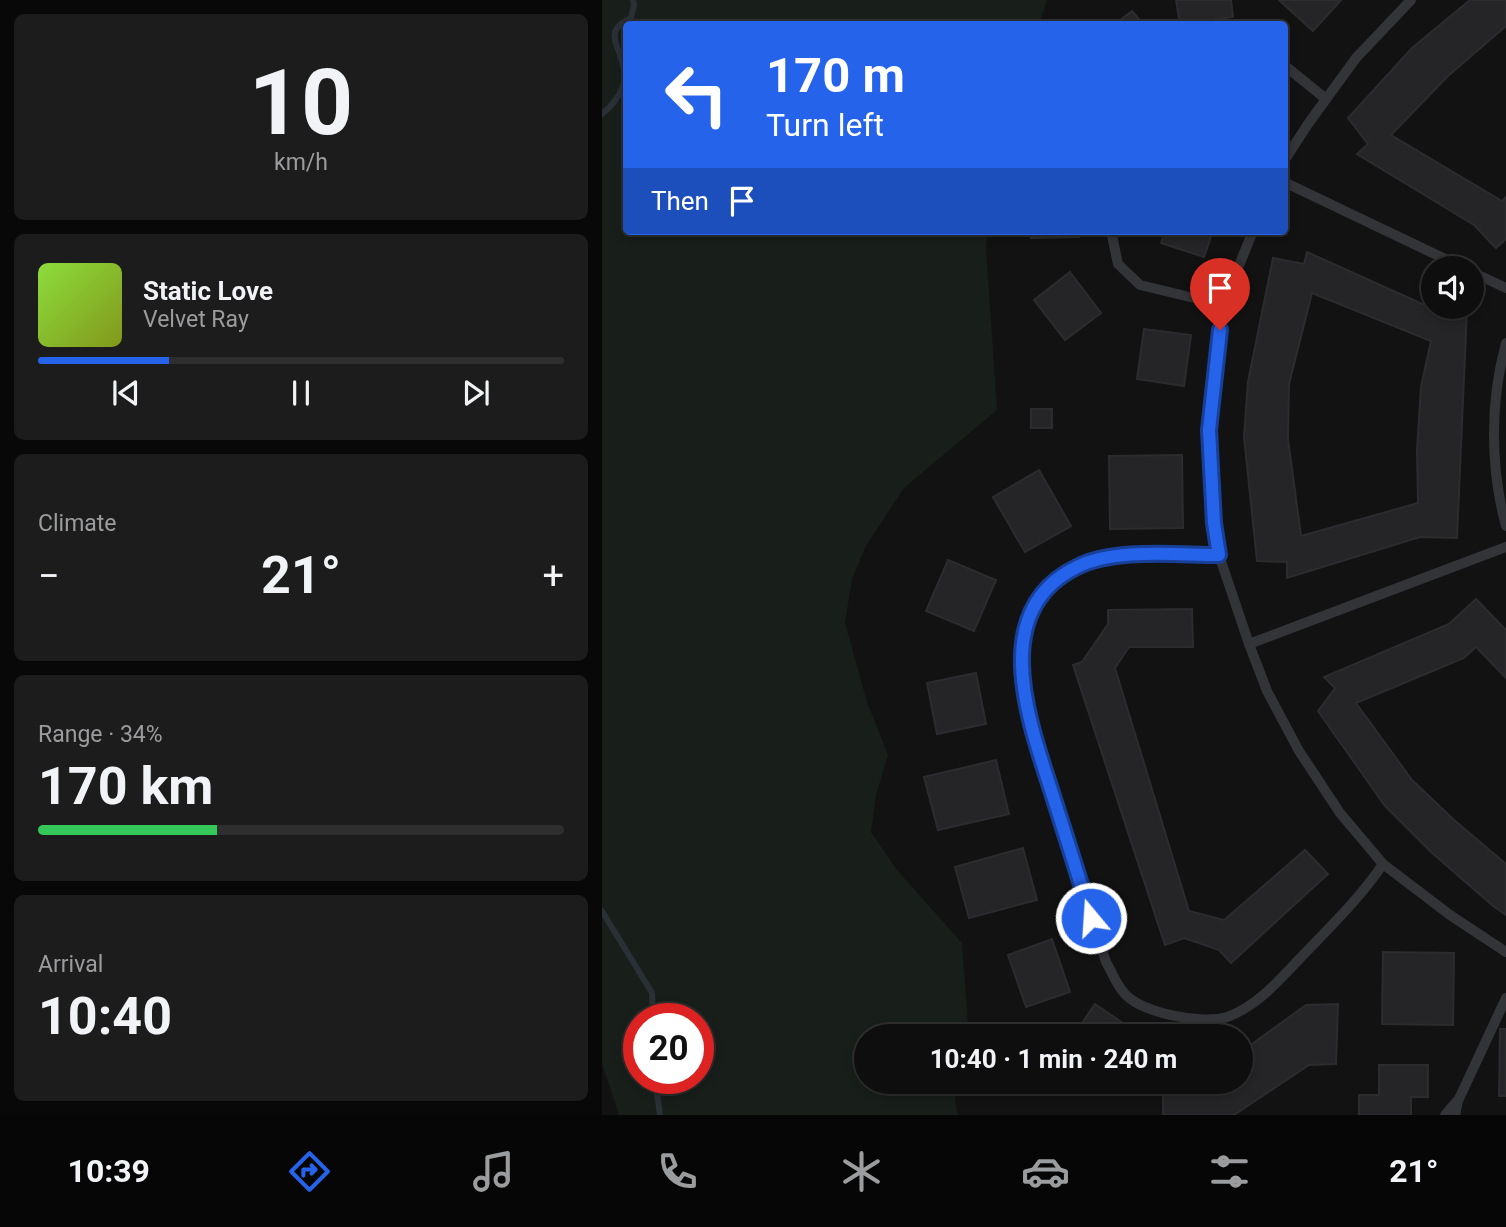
<!DOCTYPE html>
<meta charset="utf-8">
<style>
:root{--surface:#0e0e0e;--page:#1c1c1c;--text:#f1f3f6;--muted:#9b9c9e;--line:#2e2e2e;--accent:#2563eb}
body{margin:0;font-family:Roboto,sans-serif;background:var(--page);color:var(--text);height:100vh;display:flex;flex-direction:column;font-size:26px;white-space:nowrap}
*{box-sizing:border-box;margin:0}
p{font-size:23px;color:var(--muted)}
.icon{flex:none;width:38px;height:38px;fill:none;stroke:currentColor;stroke-width:2;stroke-linecap:round;stroke-linejoin:round}
.map{position:relative;flex:1;overflow:hidden}
.details{display:flex;flex-direction:column;gap:14px;padding:14px;background:#080808;width:602px}
.details>*{flex:none}
.guide{position:absolute;left:21px;top:21px;width:665px;height:214px;border-radius:7px;box-shadow:0 4px 10px #0003,0 0 0 2px var(--line);background:#2563eb;color:#fff;overflow:hidden}
.fabs{position:absolute;left:819px;top:256px;display:grid;gap:14px}
.fabs a{display:grid;place-items:center;width:63px;height:63px;border-radius:50%;background:var(--surface);box-shadow:0 4px 10px #0003,0 0 0 2px var(--line);font-size:35px}
.speed{position:absolute;left:21px;top:1003px;display:flex;gap:14px;font-size:35px;font-weight:700;text-align:center}
.speed>*{display:grid;place-content:center;width:91px;height:91px;border-radius:50%;background:var(--surface);box-shadow:0 4px 10px #0003,0 0 0 2px var(--line);line-height:1}
.speed .limit{border:10px solid #d22;background:#fff;color:#111}
.pin{position:absolute;display:grid;place-items:center;width:60px;height:60px;color:#fff;margin:-72px -30px;border-radius:50% 50% 50% 0;rotate:-45deg;box-shadow:0 0 7px #0007}
.pin .icon{rotate:45deg}
.me{position:absolute;width:77px;margin:-38px;rotate:342deg;stroke-linejoin:round;filter:drop-shadow(0 0 5px #0008)}
.turn{display:flex;align-items:center;gap:24px;height:147px;padding:0 28px;font-size:32px}
.turn .icon{width:91px;height:91px;stroke-width:2.5}
.turn b{display:block;font-size:49px;line-height:60px}
.then{display:flex;align-items:center;height:66px;padding:0 28px;background:#0003;gap:14px;font-size:26px}
.big{font-size:52px;font-weight:700;line-height:1.1}
.details .card{flex:1;display:flex;flex-direction:column;justify-content:center;gap:10px;min-width:0;padding:0 24px;border-radius:10px;background:var(--page)}
.details .dial{align-items:center;gap:0}
.dial b{font-size:91px;line-height:1}
.song{display:flex;align-items:center;gap:21px}
.cover{width:84px;height:84px;border-radius:10px;background:linear-gradient(135deg,hsl(90 70% 55%),hsl(70 70% 35%))}
.played{height:7px;border-radius:4px;background:linear-gradient(90deg,var(--accent) 25%,var(--line) 25%)}
.keys{display:flex;justify-content:space-around;direction:ltr}
.heat{display:flex;justify-content:space-between;align-items:center;font-size:38px;direction:ltr}
.charge{height:10px;border-radius:5px;background:linear-gradient(90deg,#34c759 34%,var(--line) 0)}
.trip{position:absolute;left:252px;top:1024px;width:399px;height:70px;border-radius:35px;background:var(--surface);box-shadow:0 4px 10px #0003,0 0 0 2px var(--line);font-weight:700;line-height:70px;text-align:center}
.menu{display:flex;height:112px;justify-content:space-around;align-items:center;background:#060606;color:var(--muted)}
.menu .icon{width:49px;height:49px}
.menu .selected{color:var(--accent)}
.menu b{font-size:32px;color:var(--text)}
main{display:flex;flex:1;min-height:0}
.map>svg:first-child{display:block}
</style>
<main>
<section class="details">
<div class="card dial"><b>10</b><p>km/h</p></div>
<div class="card">
<div class="song"><i class="cover"></i><div><b>Static Love</b><p>Velvet Ray</p></div></div>
<div class="played"></div>
<div class="keys"><svg class="icon" aria-label="previous" viewBox="0 0 24 24"><path d="M18 5L8 12l10 7zM5 5v14"/></svg><svg class="icon" aria-label="pause" viewBox="0 0 24 24"><path d="M8 5v14M16 5v14"/></svg><svg class="icon" aria-label="next" viewBox="0 0 24 24"><path d="M6 5l10 7-10 7zM19 5v14"/></svg></div>
</div>
<div class="card"><p>Climate</p>
<div class="heat"><a>−</a><b class="big">21°</b><a>+</a></div>
</div>
<div class="card"><p>Range · 34%</p><b class="big">170 km</b><div class="charge"></div></div>
<div class="card"><p>Arrival</p><b class="big">10:40</b></div>
</section>
<div class="map">
<svg width="904" height="1115" viewBox="0 0 904 1115">
<rect width="100%" height="100%" fill="#121213"/>
<path fill="#181e19" fill-rule="evenodd" d="M0 0H445L437 24H24V231H386L384 247 395 410 302 488 264 546 250 579 243 623 265 702 286 755 274 795 269 832 295 870 360 943 366 1025 364 1036H264V1082H356L353 1102 356 1115H17L0 1063ZM37 1018H96V1078H37Z"/>
<g fill="none" stroke-linecap="round" stroke-linejoin="round">
<g stroke="#293036" stroke-width="6">
<path d="M0 114C48 74 2 46 15 28 18 24 25 20 29 18L32 5 31 0"/>
<polyline points="0,911 50,993 51,1018"/>
<polyline points="53,1078 58,1115"/>
</g>
</g>
<g fill="#252527" stroke="#2c2c2f" stroke-width="2" fill-rule="evenodd">
<polygon points="574,0 629,0 631,17 578,24"/>
<polygon points="677,0 739,0 711,31"/>
<polygon points="868,0 904,0 904,26 846,76 789,135 900,201 904,197 904,239 894,248 872,225 755,154 766,144 746,118 810,48"/>
<polygon points="530,11 541,24 513,24"/>
<polygon points="429,231 476,231 477,237 429,238"/>
<polygon points="563,231 611,231 602,257 559,243"/>
<path d="M705 252 827 307 865 308 855 538 818 537 685 578V562L655 561 642 437 646 382 671 258 702 264ZM710 293 829 341 819 387 815 450 816 503 699 536 686 439 687 384Z"/>
<polygon points="468,272 499,313 463,340 432,300"/>
<polygon points="542,329 589,335 582,386 535,379"/>
<rect x="429" y="409" width="21" height="19"/>
<polygon points="580,455 581,528 508,529 507,456"/>
<polygon points="437,470 469,526 423,552 391,497"/>
<polygon points="346,560 394,580 372,631 324,611"/>
<polygon points="874,599 904,630 904,678 874,647 862,658 754,703 810,780 851,819 904,864 904,915 891,906 829,852 783,806 716,711 733,688 722,677 847,624"/>
<polygon points="590,609 591,647 527,647 513,668 587,911 622,920 703,850 726,874 629,963 617,950 582,938 563,945 471,665 480,662 506,624 506,610"/>
<polygon points="374,673 384,724 335,734 325,683"/>
<polygon points="394,760 407,814 336,830 322,777"/>
<polygon points="421,848 435,900 367,918 353,867"/>
<polygon points="450,939 468,992 424,1007 406,955"/>
<polygon points="781,952 852,953 851,1025 780,1024"/>
<polygon points="493,1004 537,1034 536,1036 471,1036"/>
<polygon points="736,1004 734,1064 707,1065 632,1115 561,1115 561,1089 589,1088 598,1082 639,1082 639,1052 704,1005"/>
<polygon points="898,1029 904,1029 904,1096 897,1096"/>
<polygon points="777,1065 826,1065 826,1097 809,1097 809,1115 757,1115 757,1095 777,1095"/>
</g>
<g fill="none" stroke-linecap="round" stroke-linejoin="round">
<g stroke="#333438" stroke-width="10">
<polyline points="682,65 724,99"/>
<polyline points="682,161 706,124 754,58 809,0"/>
<polyline points="682,182 862,268"/>
<polyline points="509,231 516,264 538,285 621,305"/>
<polyline points="651,231 621,305 607,430 612,523 617,555 647,644 665,691 697,751 738,813 781,864 848,915 904,952"/>
<polyline points="870,272 904,288"/>
<path d="M904 343C888 401 888 468 904 526"/>
<path d="M617 555C575 555 513 549 475 567 378 612 433 740 457 815 472 864 488 913 504 962 510 972 515 986 523 994 540 1013 601 1025 625 1017 659 1005 683 973 707 949 734 921 760 895 781 864"/>
<polyline points="647,644 904,547"/>
<polyline points="843,1115 855,1101"/>
<polyline points="853,1115 856,1101 904,998"/>
</g>
</g>
<g fill="none" stroke-linecap="round" stroke-linejoin="round">
<g stroke="#184099" stroke-width="18">
<path id="route" d="M489 918C477 877 464 837 451 796 428 724 384 611 475 567 513 548 574 555 617 555L612 523 607 430 618 330"/>
</g>
<use href="#route" stroke="#2563eb" stroke-width="12"/>
</g>
</svg>
<div class="fabs">
<a><svg class="icon" aria-label="sound" viewBox="0 0 24 24"><path d="M4 9h4l5-4v14l-5-4H4zM17 9q2 3 0 6"/></svg></a>
</div>
<div class="speed"><div class="limit">20</div></div>
<div class="pin" style="left:618px;top:330px;background:#d93025"><svg class="icon" aria-label="arrive" viewBox="0 0 24 24"><path d="M6 21V4h12l-3 4 3 4H6"/></svg></div>
<svg class="me" style="left:489px;top:918px" viewBox="-20 -20 40 40"><circle r="17" fill="#2563eb" stroke="#fff" stroke-width="3"/><path d="M0-11L8 9 0 5-8 9z" fill="#fff"/></svg>
<div class="trip">10:40 · 1 min · 240 m</div>
<div class="guide">
<div class="turn"><svg class="icon" aria-label="left" viewBox="0 0 24 24"><path d="M17 20v-9H6M10 6l-5 5 5 5"/></svg><div><b>170 m</b>Turn left</div></div>
<div class="then">Then<svg class="icon" aria-label="arrive" viewBox="0 0 24 24"><path d="M6 21V4h12l-3 4 3 4H6"/></svg></div>
</div>
</div>
</main>
<nav class="menu">
<b>10:39</b>
<svg class="icon selected" aria-label="directions" viewBox="0 0 24 24"><path d="M12 3l9 9-9 9-9-9zM9 14v-3h6M13 9l2 2-2 2"/></svg>
<svg class="icon" aria-label="music" viewBox="0 0 24 24"><path d="M9 18V5l10-2v13"/><circle cx="6" cy="18" r="3"/><circle cx="16" cy="16" r="3"/></svg>
<svg class="icon" aria-label="phone" viewBox="0 0 24 24"><path d="M5 4h4l2 5-3 2q2 4 5 5l2-3 5 2v4C11 20 4 13 5 4z"/></svg>
<svg class="icon" aria-label="climate" viewBox="0 0 24 24"><path d="M12 3v18M4 7l16 10M4 17L20 7"/></svg>
<svg class="icon" aria-label="car" viewBox="0 0 24 24"><path d="M5 17H2v-5l4-1 3-4h7l3 4 3 1v5h-3M9 17h6M6 11h13"/><circle cx="7" cy="17" r="2"/><circle cx="17" cy="17" r="2"/></svg>
<svg class="icon" aria-label="filters" viewBox="0 0 24 24"><path d="M4 7h16M4 17h16"/><circle cx="9" cy="7" r="2"/><circle cx="15" cy="17" r="2"/></svg>
<b>21°</b>
</nav>
